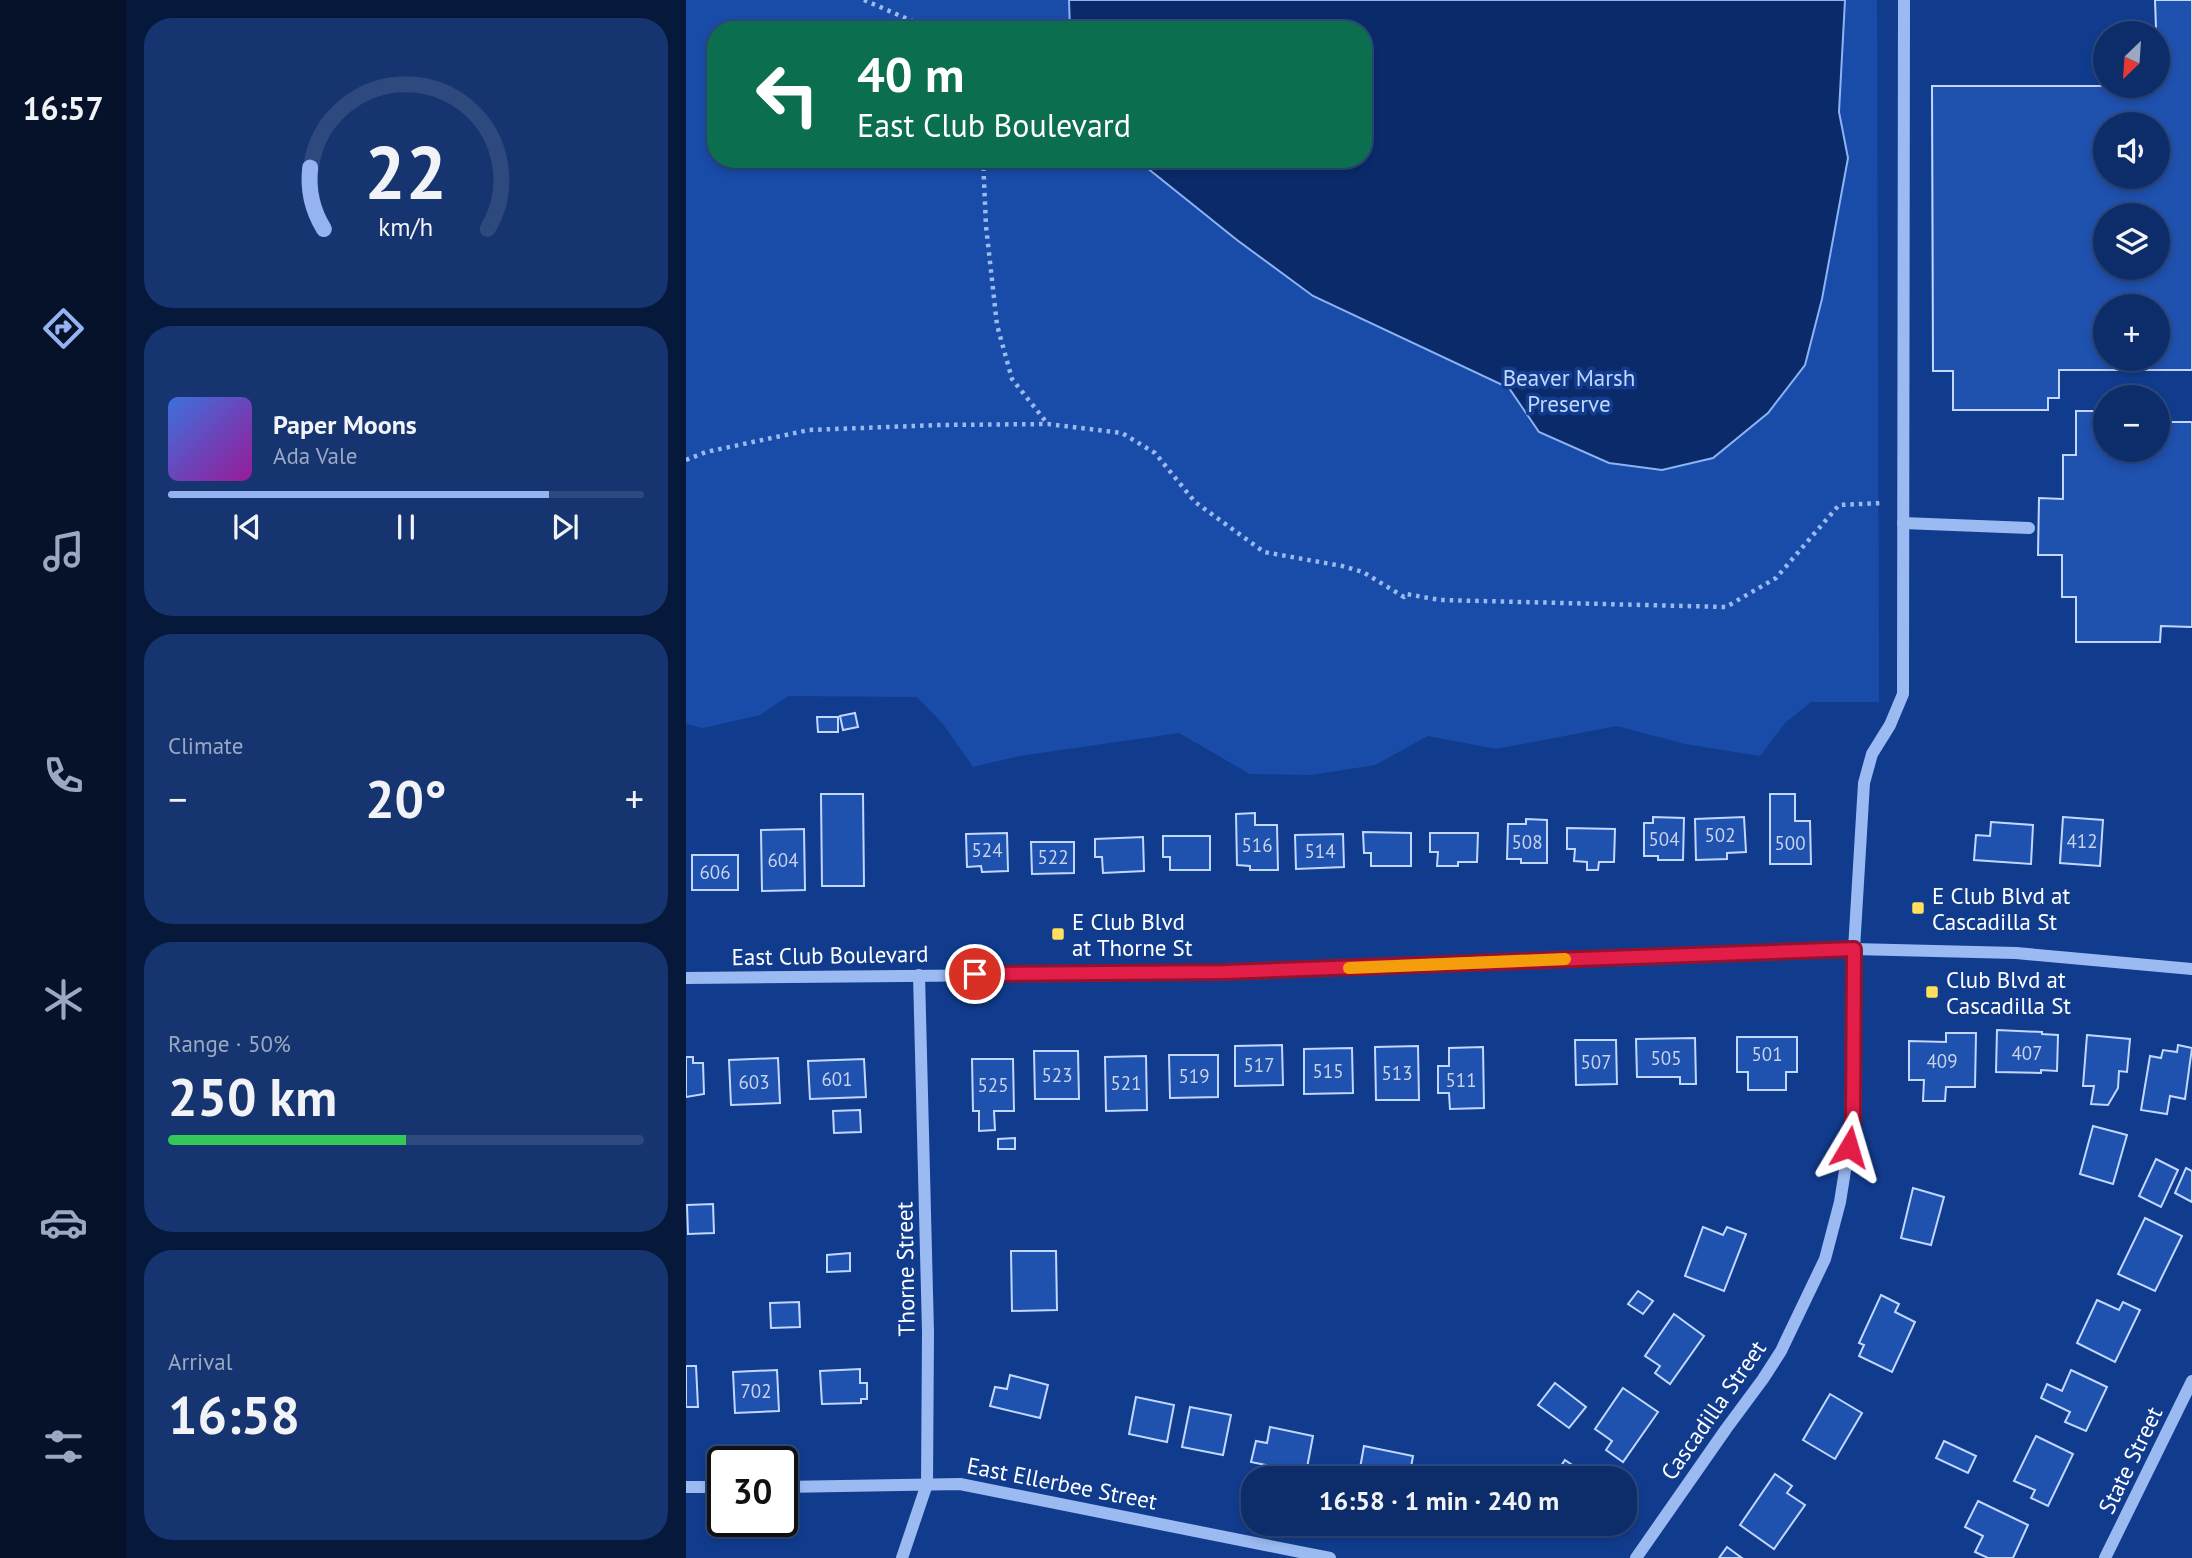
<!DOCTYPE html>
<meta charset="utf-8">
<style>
:root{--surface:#0d2d6a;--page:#163570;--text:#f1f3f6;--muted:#9aa8c1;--line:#2d497e;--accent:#95b2f1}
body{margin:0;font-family:"PT Sans",sans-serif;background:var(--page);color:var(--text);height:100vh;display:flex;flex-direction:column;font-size:26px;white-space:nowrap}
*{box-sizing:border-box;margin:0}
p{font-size:23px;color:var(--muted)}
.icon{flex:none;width:38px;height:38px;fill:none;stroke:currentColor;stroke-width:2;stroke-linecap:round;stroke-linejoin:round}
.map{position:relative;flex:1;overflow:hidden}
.panel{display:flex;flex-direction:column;gap:18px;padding:18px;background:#07193a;width:560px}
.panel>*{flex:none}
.top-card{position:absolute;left:21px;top:21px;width:665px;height:147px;border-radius:28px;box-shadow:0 4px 10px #0003,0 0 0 2px var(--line);background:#0b6e4f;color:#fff;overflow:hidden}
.needle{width:46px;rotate:205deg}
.fabs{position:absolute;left:1407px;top:21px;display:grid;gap:14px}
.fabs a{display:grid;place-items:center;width:77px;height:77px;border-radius:50%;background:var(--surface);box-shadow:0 4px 10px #0003,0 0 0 2px var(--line);font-size:35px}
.speed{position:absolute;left:21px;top:1446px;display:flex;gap:14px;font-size:35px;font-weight:700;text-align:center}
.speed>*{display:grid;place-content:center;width:91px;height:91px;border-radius:50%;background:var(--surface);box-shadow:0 4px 10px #0003,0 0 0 2px var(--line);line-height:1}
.speed .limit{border:4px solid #111;border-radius:10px;background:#fff;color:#111}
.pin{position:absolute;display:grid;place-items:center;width:60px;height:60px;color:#fff;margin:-30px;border:4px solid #fff;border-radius:50%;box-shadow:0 2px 7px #0007}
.me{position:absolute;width:77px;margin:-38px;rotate:7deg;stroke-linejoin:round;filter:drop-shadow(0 0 5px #0008)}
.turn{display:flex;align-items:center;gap:24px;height:147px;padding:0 35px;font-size:32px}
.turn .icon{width:91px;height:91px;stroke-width:2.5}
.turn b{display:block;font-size:49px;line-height:60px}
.big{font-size:52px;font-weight:600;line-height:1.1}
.panel .widget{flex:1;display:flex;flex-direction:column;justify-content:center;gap:10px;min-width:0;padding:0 24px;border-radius:28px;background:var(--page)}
.panel .dial{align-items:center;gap:0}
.dial svg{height:182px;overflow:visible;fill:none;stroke:var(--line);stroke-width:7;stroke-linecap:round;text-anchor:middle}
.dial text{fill:var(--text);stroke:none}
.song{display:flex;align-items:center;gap:21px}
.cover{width:84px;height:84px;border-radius:10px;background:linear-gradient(135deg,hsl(220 70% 55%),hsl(300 70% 35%))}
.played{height:7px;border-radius:4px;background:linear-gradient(90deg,var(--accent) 80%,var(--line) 80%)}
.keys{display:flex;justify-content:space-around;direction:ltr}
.heat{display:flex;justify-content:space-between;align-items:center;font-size:38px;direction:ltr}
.charge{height:10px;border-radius:5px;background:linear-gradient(90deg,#34c759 50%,var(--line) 0)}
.trip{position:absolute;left:555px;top:1466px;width:396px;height:70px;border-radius:28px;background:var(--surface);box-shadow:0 4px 10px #0003,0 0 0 2px var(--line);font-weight:600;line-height:70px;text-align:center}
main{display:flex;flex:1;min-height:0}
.menu{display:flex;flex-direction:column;width:126px;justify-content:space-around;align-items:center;background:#05122a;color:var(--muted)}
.menu .icon{width:49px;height:49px}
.menu .on{color:var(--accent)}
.menu b{font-size:32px;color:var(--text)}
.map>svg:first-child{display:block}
</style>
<main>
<nav class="menu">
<b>16:57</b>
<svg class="icon on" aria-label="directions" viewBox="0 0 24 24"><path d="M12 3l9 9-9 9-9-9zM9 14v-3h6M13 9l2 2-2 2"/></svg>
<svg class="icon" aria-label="music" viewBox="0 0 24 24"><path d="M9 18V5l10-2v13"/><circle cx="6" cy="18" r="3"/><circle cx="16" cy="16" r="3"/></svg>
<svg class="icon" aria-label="phone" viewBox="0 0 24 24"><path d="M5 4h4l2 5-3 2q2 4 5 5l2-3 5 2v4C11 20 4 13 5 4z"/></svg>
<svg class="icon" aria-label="climate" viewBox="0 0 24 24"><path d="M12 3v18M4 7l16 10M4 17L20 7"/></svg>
<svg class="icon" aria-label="car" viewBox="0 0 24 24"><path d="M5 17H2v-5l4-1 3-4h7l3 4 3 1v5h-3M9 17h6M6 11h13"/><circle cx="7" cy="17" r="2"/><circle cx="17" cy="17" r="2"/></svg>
<svg class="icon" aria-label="filters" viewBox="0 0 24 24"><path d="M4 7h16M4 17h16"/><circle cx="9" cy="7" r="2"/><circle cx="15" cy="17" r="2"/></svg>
</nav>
<section class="panel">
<div class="widget dial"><svg viewBox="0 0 100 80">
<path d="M14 69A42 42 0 1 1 86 69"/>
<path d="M14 69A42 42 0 0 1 8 42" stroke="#95b2f1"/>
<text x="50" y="56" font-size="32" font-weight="700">22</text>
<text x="50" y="72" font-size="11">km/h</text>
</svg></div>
<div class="widget">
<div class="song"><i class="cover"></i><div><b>Paper Moons</b><p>Ada Vale</p></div></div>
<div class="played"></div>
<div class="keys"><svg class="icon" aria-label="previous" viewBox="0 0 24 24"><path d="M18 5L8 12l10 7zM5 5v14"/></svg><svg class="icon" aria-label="pause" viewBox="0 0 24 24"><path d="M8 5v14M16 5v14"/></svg><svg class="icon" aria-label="next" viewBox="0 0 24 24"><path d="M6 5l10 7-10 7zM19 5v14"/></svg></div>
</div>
<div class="widget"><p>Climate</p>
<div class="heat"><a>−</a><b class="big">20°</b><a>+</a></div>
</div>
<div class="widget"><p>Range · 50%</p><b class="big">250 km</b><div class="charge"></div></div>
<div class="widget"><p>Arrival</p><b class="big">16:58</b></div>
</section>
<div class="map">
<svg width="1506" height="1558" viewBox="0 0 1506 1558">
<rect width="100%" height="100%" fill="#113c8e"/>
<path fill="#194ca9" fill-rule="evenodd" d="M0 0H1191L1193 702H1125L1099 723 1074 756 999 744 931 726 810 749 742 736 689 765 625 775 564 774 493 733 333 756 287 767 257 724 231 697 102 696 74 715 17 728 0 724ZM30 30H677V159H30Z"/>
<polygon fill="#0a2a6a" stroke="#8cb3f6" stroke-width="2" points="383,0 1159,0 1153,112 1162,158 1136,299 1119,365 1082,413 1027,458 976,470 923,463 853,432 823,388 627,296 551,240 450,159 677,159 677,30 384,30"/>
<g fill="#1f51ae" stroke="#c2d7fd" stroke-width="2" fill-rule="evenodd">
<path d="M1469 0H1506V370H1373V398H1362V410H1267V371H1247L1246 86H1472ZM1419 124H1472V177H1419ZM1419 215H1472V268H1419ZM1419 306H1472V359H1419Z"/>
<polygon points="1390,411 1419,411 1419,450 1472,450 1472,412 1474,412 1473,422 1506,422 1506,627 1475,626 1474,642 1390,642 1390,597 1376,597 1376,555 1352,555 1353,498 1377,499 1377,455 1390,455"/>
<polygon points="169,713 172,727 157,730 154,716"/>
<polygon points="131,717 152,717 152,732 132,732"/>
<polygon points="135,794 177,794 178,886 136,886"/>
<polygon points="1084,794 1109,794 1109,821 1124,821 1125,864 1084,864"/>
<polygon points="569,813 569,825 591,825 592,870 564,870 564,866 551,865 550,814"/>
<polygon points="967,817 998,818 997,860 972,860 972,856 958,856 958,823 967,823"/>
<polygon points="1058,817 1060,852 1041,853 1041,859 1010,860 1009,819"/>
<polygon points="1377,817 1417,820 1414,866 1374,863"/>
<polygon points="840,819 861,820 861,863 835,863 835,859 821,859 822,824 840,824"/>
<polygon points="1305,822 1347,825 1345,864 1288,860 1290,835 1304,836"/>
<polygon points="881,828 929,829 928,862 913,862 912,870 901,870 901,862 888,861 889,849 881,849"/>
<polygon points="118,829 119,890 76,891 75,830"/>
<polygon points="677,832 725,833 725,866 685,866 685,853 678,853"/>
<polygon points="321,833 322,871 296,872 295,866 281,867 280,834"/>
<polygon points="744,833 792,833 791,862 772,862 772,866 751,866 752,852 744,852"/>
<polygon points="657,834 658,867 610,869 609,835"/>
<polygon points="477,836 524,836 524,870 484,870 484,857 477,857"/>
<polygon points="457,837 458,871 417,873 416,857 409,857 409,839"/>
<polygon points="345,842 388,842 388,873 346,874"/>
<rect x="6" y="855" width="46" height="35"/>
<polygon points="1311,1030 1356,1032 1356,1034 1372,1035 1371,1071 1355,1070 1355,1073 1310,1072"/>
<polygon points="1260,1033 1290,1033 1289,1087 1260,1087 1259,1101 1237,1101 1238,1080 1223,1080 1223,1041 1260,1042"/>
<polygon points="1401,1035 1444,1039 1441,1072 1433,1071 1432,1088 1422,1105 1405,1104 1408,1086 1397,1086"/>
<polygon points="1051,1037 1111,1037 1111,1072 1100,1072 1100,1090 1062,1090 1062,1072 1051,1072"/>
<polygon points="1009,1038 1010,1084 994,1084 994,1077 951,1077 950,1039"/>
<polygon points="889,1040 930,1040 931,1084 890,1085"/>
<polygon points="596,1045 597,1085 549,1086 549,1046"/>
<polygon points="1492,1045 1506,1048 1499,1099 1484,1096 1481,1114 1455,1110 1464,1056 1475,1058 1477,1050 1491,1052"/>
<polygon points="732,1046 733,1100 690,1100 689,1047"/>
<polygon points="797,1047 798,1108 764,1109 763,1093 752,1093 752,1066 763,1066 763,1048"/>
<polygon points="666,1048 667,1093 618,1094 618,1049"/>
<polygon points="348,1051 392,1051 393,1099 349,1099"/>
<polygon points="483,1055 532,1055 532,1097 484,1098"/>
<polygon points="460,1056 461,1110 420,1111 419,1057"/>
<polygon points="0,1057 7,1057 7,1063 17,1063 18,1094 0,1097"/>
<polygon points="92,1058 94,1103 45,1105 43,1060"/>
<polygon points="178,1059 180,1097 124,1099 122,1061"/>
<polygon points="286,1059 327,1059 328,1111 308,1111 309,1130 293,1131 293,1111 287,1111"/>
<polygon points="174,1110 175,1132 148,1133 147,1111"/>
<polygon points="1407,1126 1441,1135 1427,1184 1394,1174"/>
<polygon points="329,1138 329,1149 312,1149 312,1139"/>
<polygon points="1470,1159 1492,1170 1475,1207 1453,1196"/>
<polygon points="1500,1168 1506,1171 1506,1202 1489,1193"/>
<polygon points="1227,1188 1258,1197 1245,1245 1215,1238"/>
<polygon points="27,1204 28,1233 2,1234 1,1205"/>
<polygon points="1459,1218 1496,1236 1469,1291 1432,1274"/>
<polygon points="1017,1227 1037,1235 1041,1227 1060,1234 1038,1291 999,1276"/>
<polygon points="325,1251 370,1251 371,1310 326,1311"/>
<polygon points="164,1253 164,1271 141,1272 141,1255"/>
<polygon points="952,1291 967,1301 957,1314 942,1304"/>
<polygon points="1195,1295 1213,1304 1209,1312 1229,1322 1206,1372 1173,1356 1178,1345 1173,1343"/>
<polygon points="1411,1300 1433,1310 1437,1302 1454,1310 1429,1362 1391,1343"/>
<polygon points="113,1302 114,1327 85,1328 84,1303"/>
<polygon points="988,1314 1018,1336 984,1384 969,1373 974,1366 959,1356"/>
<polygon points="0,1366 10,1366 12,1407 0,1407"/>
<polygon points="174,1369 174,1383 181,1383 181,1399 175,1399 175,1403 136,1404 134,1371"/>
<polygon points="91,1370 93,1411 49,1413 47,1372"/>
<polygon points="1385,1370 1421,1387 1400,1431 1379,1422 1384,1412 1355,1398 1361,1384 1376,1391"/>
<polygon points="324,1375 362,1385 354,1418 304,1406 309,1387 321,1389"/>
<polygon points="869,1383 900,1407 883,1428 852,1405"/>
<polygon points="937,1388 972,1412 937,1462 920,1450 926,1441 909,1429"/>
<polygon points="1144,1394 1176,1413 1149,1459 1117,1440"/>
<polygon points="450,1397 488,1405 481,1442 443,1434"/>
<polygon points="504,1407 545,1415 537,1455 496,1447"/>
<polygon points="584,1427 627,1436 620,1473 565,1462 570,1441 581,1443"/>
<polygon points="1350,1436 1387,1454 1362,1506 1345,1498 1349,1490 1328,1481"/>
<polygon points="1258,1441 1290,1456 1282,1473 1250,1458"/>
<polygon points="678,1446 727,1456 723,1479 672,1479"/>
<polygon points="879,1460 907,1479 866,1479"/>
<polygon points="1089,1474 1106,1486 1101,1493 1119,1505 1088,1549 1054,1525"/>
<polygon points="1292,1501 1342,1525 1327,1558 1302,1558 1289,1552 1297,1536 1279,1527"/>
<polygon points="1041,1547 1056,1558 1033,1558"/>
</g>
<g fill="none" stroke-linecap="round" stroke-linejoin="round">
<g stroke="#9bbaf2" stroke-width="4.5" stroke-dasharray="3.5 5" stroke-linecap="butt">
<polyline points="178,0 247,30"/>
<polyline points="297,159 300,226 311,325 326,379 361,423"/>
<polyline points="0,460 20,452 123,430 253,425 362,424 436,433 469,453 509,502 578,552 656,566 677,572 718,597 720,594 754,600 1040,607 1090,578 1153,505 1198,503"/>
</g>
<g stroke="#9bbaf2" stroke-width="12">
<polyline points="1217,523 1343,528"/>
<polyline points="0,978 539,973 1168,949 1330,953 1506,969"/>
<polyline points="0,1487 37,1487"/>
<polyline points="96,1487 274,1484 644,1558"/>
<polyline points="216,1558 241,1484 242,1332 233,975"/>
<polyline points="950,1558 1040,1429 1077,1379 1095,1351 1139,1259 1154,1202 1167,1120 1168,949 1178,783 1186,754 1204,725 1217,694 1218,0"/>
<polyline points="1419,1558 1506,1381"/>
</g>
</g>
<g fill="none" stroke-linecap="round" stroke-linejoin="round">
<g stroke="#92132f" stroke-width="18">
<polyline id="route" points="289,974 539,972 1168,949 1167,1120 1163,1147"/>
</g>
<use href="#route" stroke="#e11d48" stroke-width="12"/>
<polyline stroke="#f59e0b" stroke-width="12" points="663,968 879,959"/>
</g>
<g fill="#ffdf5c" stroke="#113c8e" stroke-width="2.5">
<rect x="1225" y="901" width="14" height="14" rx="3.5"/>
<rect x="365" y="927" width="14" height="14" rx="3.5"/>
<rect x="1239" y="985" width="14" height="14" rx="3.5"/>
</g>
<g text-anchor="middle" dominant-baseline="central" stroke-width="7" stroke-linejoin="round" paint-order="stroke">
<g font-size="19" fill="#c7d4eb">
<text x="1034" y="835">502</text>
<text x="978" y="839">504</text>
<text x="1396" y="841">412</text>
<text x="841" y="842">508</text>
<text x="1104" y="843">500</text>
<text x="571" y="845">516</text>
<text x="301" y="850">524</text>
<text x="634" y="851">514</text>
<text x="367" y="857">522</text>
<text x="97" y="860">604</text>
<text x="29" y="872">606</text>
<text x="1341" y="1053">407</text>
<text x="1081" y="1054">501</text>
<text x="980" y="1058">505</text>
<text x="1256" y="1061">409</text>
<text x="910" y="1062">507</text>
<text x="573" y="1065">517</text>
<text x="642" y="1071">515</text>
<text x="711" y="1073">513</text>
<text x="371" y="1075">523</text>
<text x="508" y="1076">519</text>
<text x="151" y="1079">601</text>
<text x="775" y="1080">511</text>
<text x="68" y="1082">603</text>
<text x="440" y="1083">521</text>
<text x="307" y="1085">525</text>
<text x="70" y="1391">702</text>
</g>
<g font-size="23" fill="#c2d7fd" stroke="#113c8e">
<text x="883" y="377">Beaver Marsh<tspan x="883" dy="26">Preserve</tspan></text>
</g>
<g font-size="23" fill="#fff" stroke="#113c8e" text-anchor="start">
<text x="1246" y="895">E Club Blvd at<tspan x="1246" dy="26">Cascadilla St</tspan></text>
<text x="386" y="921">E Club Blvd<tspan x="386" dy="26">at Thorne St</tspan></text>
<text x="1260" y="979">Club Blvd at<tspan x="1260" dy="26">Cascadilla St</tspan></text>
</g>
<g font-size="23" fill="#fff" stroke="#113c8e">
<text transform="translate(144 955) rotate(-1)">East Club Boulevard</text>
<text transform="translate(219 1269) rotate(-91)">Thorne Street</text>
<text transform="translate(1027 1410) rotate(-55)">Cascadilla Street</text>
<text transform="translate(1444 1460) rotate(-64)">State Street</text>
<text transform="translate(376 1483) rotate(11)">East Ellerbee Street</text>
</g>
</g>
</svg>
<div class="fabs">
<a><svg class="needle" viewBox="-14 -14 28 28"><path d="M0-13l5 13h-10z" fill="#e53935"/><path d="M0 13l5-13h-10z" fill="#9aa8c1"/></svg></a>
<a><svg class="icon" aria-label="sound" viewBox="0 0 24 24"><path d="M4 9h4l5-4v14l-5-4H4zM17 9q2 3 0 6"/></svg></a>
<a><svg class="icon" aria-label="layers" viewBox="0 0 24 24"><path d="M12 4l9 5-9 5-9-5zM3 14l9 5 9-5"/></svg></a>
<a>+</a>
<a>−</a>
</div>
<div class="speed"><div class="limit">30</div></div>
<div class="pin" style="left:289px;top:974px;background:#d93025"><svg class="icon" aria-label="arrive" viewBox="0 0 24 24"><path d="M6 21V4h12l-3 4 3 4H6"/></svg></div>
<svg class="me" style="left:1163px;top:1147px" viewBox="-20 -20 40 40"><path d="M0-17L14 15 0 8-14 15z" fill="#e11d48" stroke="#fff" stroke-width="4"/></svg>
<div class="trip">16:58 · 1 min · 240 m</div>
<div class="top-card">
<div class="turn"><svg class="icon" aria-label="left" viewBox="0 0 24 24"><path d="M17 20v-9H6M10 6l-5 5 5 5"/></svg><div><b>40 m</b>East Club Boulevard</div></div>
</div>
</div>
</main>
